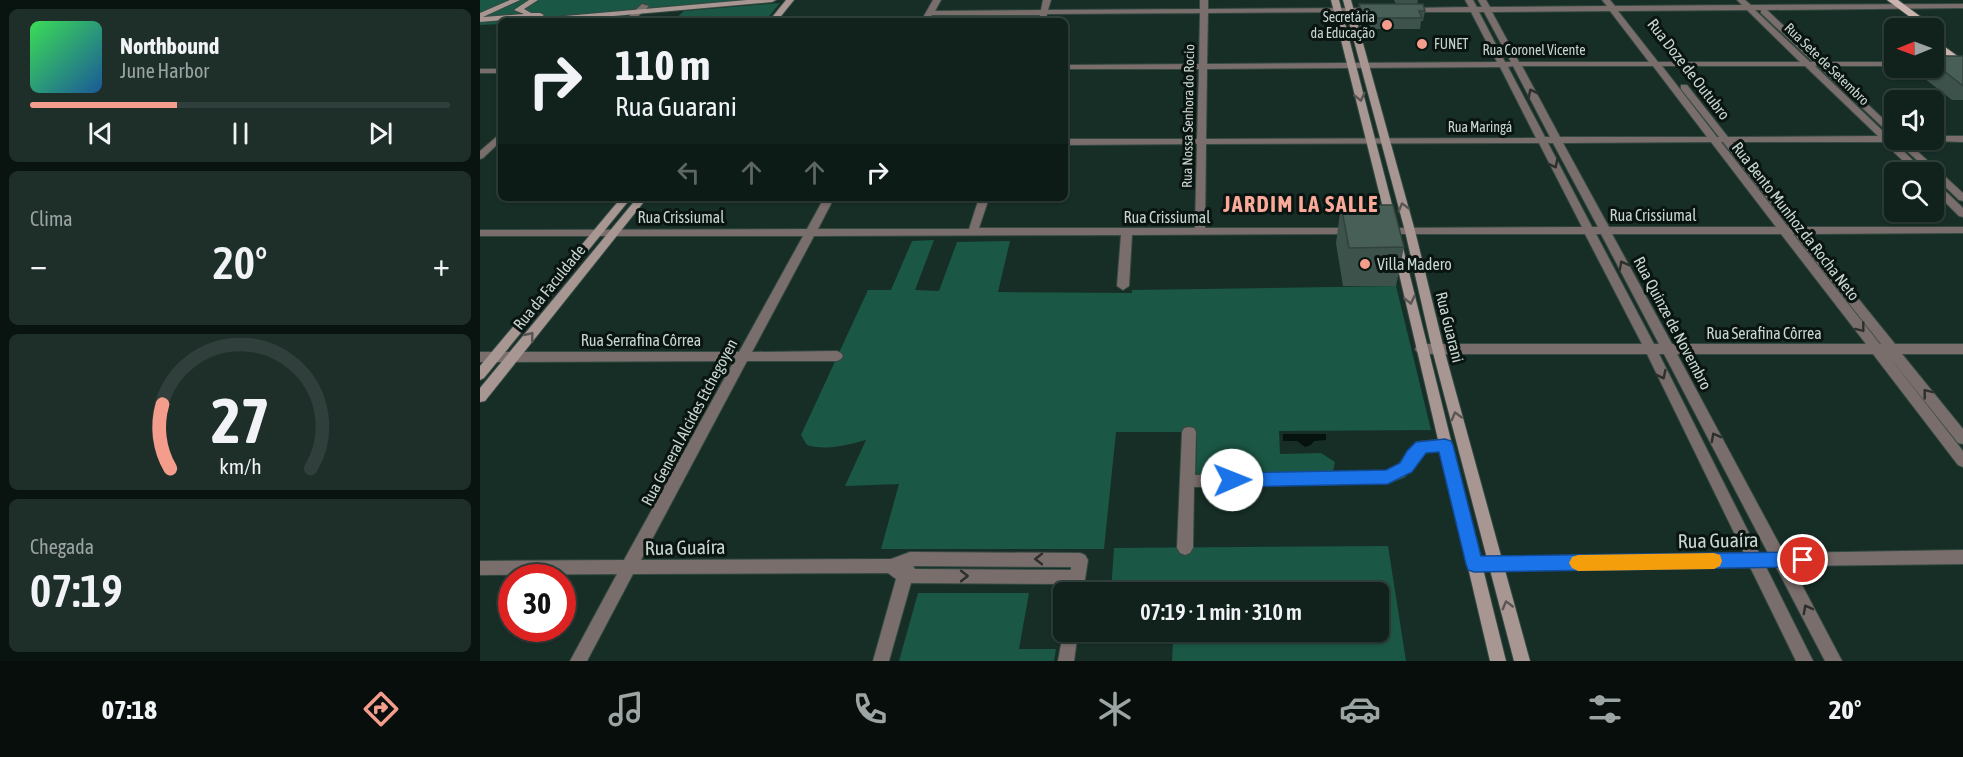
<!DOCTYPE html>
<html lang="pt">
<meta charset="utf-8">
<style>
:root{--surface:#11221d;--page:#1e2f2a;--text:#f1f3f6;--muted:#9ca4a4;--line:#303f3b;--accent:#f49d8c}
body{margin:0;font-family:"Asap Condensed",sans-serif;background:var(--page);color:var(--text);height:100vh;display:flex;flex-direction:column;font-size:22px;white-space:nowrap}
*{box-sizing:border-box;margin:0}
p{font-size:20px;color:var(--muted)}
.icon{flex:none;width:33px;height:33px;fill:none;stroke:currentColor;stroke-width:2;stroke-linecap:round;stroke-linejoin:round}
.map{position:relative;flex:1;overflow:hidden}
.panel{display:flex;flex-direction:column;gap:9px;padding:9px;background:#091310;width:480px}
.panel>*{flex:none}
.guide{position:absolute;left:18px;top:18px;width:570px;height:183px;border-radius:9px;box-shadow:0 2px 4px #0004,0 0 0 2px var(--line);background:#11221d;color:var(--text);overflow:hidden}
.needle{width:39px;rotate:269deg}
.fabs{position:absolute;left:1404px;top:18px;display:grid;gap:12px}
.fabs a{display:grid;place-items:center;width:60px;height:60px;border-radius:9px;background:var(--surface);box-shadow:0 2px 4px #0004,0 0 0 2px var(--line);font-size:30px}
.speed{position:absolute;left:18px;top:564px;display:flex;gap:12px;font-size:30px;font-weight:700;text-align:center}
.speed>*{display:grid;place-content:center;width:78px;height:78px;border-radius:50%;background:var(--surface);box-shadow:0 2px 4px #0004,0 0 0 2px var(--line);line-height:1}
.speed .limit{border:9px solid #d22;background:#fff;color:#111}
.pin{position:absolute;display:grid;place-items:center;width:51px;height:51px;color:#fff;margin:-26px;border:3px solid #fff;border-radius:50%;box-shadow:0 2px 6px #0007}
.me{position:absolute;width:66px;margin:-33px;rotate:89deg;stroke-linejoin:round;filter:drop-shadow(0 0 4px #0008)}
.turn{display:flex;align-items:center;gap:21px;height:126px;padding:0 18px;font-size:27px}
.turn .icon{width:78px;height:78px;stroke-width:2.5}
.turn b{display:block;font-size:42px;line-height:51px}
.lanes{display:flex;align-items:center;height:57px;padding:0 18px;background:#0003;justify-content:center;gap:30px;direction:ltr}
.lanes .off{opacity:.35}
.big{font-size:45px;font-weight:600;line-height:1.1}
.panel .card{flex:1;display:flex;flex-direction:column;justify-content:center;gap:9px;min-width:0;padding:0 21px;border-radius:9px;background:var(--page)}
.panel .dial{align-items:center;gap:0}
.dial svg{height:156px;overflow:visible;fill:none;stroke:var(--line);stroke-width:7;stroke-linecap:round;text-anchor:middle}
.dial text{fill:var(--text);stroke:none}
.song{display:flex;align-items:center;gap:18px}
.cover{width:72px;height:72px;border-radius:9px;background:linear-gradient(135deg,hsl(130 70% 55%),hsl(210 70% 35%))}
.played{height:6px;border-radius:3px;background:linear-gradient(90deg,var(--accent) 35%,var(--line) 35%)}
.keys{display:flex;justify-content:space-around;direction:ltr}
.heat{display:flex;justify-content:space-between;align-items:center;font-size:33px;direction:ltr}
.trip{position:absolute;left:573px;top:582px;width:336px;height:60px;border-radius:9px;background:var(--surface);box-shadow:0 2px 4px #0004,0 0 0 2px var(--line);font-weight:600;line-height:60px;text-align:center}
.tabs{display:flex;height:96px;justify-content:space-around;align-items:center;background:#070e0c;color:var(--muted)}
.tabs .icon{width:42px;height:42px}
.tabs .on{color:var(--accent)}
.tabs b{font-size:27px;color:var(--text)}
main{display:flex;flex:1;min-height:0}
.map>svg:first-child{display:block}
</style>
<main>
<section class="panel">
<div class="card">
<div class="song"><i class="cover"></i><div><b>Northbound</b><p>June Harbor</p></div></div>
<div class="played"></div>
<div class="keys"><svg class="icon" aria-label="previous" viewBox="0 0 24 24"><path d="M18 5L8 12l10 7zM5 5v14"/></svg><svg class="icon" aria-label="pause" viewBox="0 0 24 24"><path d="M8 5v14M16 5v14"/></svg><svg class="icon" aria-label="next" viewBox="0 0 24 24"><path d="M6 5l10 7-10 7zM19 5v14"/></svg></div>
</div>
<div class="card"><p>Clima</p>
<div class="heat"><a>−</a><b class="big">20°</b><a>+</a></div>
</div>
<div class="card dial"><svg viewBox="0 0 100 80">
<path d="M14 69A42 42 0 1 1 86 69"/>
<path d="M14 69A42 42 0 0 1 10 36" stroke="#f49d8c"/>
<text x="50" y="56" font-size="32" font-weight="700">27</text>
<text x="50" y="72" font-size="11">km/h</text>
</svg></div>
<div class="card"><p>Chegada</p><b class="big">07:19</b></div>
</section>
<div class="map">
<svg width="1483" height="661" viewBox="0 0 1483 661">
<rect width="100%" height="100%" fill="#172e27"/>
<g fill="#1b5745">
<polygon points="0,0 301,0 55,21 21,21 21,24 0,25"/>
<polygon points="300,3 285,21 193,21 204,11"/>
<path d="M454 240 435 290 459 291 477 242 530 241 518 292 652 293V290L916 286 951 430 799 431 800 454 841 453 855 462 853 471 716 474 717 432H636L624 549H401L419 484 365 486 386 440C366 445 348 451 327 445L321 435 388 290H411L432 241Z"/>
<polygon points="908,546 926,661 692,661 693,641 626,641 627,632 898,632 898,592 631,592 634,548"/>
<polygon points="438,593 549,593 539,649 576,649 574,661 419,661"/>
</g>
<polygon fill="#05120e" points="803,434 846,434 846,440 834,441 831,445 825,447 817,441 803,441"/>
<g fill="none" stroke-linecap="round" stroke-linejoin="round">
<g stroke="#334942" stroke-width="2">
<g id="street">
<path d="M453 0H461L455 11 561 10 563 0H571L568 10 720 9V0H728V9L893 8 897 10 893 12 728 13 727 64 1017 62 991 12H931L927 10 931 8 989 7 985 0H993L997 7H1002L998 0H1006L1010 7 1127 6 1122 0H1130L1135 6 1262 5 1257 0H1265L1271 5 1483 4V8L1287 10 1342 62H1414V66H1347L1414 129V140H1425L1483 193V201L1479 200 1454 176V172H1450L1416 141 1414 142 1445 172H1435L1403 142H1253L1321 227H1483V233L1326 234 1415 344H1483V354H1422L1483 429V444L1478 443 1407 354 1483 451V467L1478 465 1393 354H1197L1304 553 1483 550V564L1312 566 1362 661H1345L1296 567H1286L1333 661H1316L1270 567 994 571 989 569 986 564 989 559 994 557 1264 553 1167 354H941L937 352 935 349 937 346 941 344H1162L1105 234H904L899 231 904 228 1102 227 1059 143 726 144 725 228H872L877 231 872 234 652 235 649 286 643 290 637 286 641 235 334 236 272 352 357 351 361 353 363 356 361 359 357 361H267L161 560 411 559 430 552 600 553 605 555 608 560 603 592H587L588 584 431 583 409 661H393L416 579 408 573 153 574 107 661H90L137 574 0 575V561L144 560 254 361 0 362V352H259L323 236H0V230L327 229 344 198H354L338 229H489L499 198H509L499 228H715L717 144 585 145V139H717L719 69H585V65L719 64 720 13 567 14 566 21H558L560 15H452L449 21H441ZM1267 10 1320 62H1178L1138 11ZM1275 10H1281V13L1333 62H1330ZM1130 11 1169 62H1039L1012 12ZM999 12H1004L1031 62H1025ZM1033 66 1070 137H1065L1028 67ZM1042 66H1173L1227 137H1080ZM1182 66H1325L1398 136 1248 137 1207 85H1201V89L1239 137H1237ZM1335 66H1338L1412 136H1408ZM1020 67 1056 138 726 139 727 69ZM1231 142 1296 227H1129L1083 143ZM1241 142H1243L1309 227H1308ZM1068 143H1073L1118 227H1112ZM1116 234H1121L1179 344H1174ZM1132 234H1301L1386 344H1192ZM1313 234H1314L1401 344H1400ZM1179 354H1184L1288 553H1279ZM433 566 591 567V570L435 569Z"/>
<polygon points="162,4 169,6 153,21 144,21"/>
<rect x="0" y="69" width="21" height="4"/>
<polygon points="21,133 21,141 3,158 0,159 0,151"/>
<polygon points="1454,136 1483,136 1483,142 1451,141 1450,140 1454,140"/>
<polygon points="1454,183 1458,184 1483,208 1483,217 1479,216 1454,191"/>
<polygon points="709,427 714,428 716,432 715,475 908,471 918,465 937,442 965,439 970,441 972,445 970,449 945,451 924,477 908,483 714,487 713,548 710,553 705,555 700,553 697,548 702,432 704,428"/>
<polygon points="584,628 584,632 598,632 594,661 578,661"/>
</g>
</g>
<g stroke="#334942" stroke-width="2">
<g id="secondary">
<polygon points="30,0 40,0 3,17 44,14 34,10 49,0 58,0 44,9 51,13 60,13 64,15 60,17 0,22 0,13"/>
<polygon points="267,0 296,0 292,2 77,21 47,21 51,19"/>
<polygon points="306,0 314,0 297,21 289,21"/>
<polygon points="851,0 859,0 916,220 915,222 907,222 906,220"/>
<polygon points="863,0 871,0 935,231 964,349 1050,661 1034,661 952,349 925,231"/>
<polygon points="141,198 151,198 4,378 0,380 0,366"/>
<polygon points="157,198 167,198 5,401 0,402 0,388"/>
<polygon points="918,244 923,248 1026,661 1010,661 913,248"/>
</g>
</g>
<g stroke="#334942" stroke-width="2">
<g id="primary">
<polygon points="1407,0 1418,0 1456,28 1454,30 1445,28"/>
<polygon points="1454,39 1483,60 1483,68 1454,46"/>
</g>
</g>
<use href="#street" fill="#7a6e6c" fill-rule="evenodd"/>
<use href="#secondary" fill="#a89692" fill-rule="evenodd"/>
<use href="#primary" fill="#cbb4af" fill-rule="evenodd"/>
</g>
<g fill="#3d524a">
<polygon points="914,0 938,0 937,4 945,11 943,21 941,21 940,29 881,29 877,15 879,4 916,4"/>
<polygon points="1454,56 1483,56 1483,100 1472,100 1435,71 1437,68 1454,68"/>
<polygon points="861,205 924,247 916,286 863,286 856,243"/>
</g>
<g fill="#475f56" stroke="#32423c" stroke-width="1.5">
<polygon points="879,4 943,4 945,11 939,11 942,18 883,18"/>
<polygon points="1454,56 1483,56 1483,86 1454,63"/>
<polygon points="861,205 913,205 924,247 869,248"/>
</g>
<defs><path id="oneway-chevron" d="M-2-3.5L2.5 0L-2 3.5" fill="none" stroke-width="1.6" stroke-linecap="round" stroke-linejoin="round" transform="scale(1.5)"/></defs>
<g stroke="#2c2f2c">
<use href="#oneway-chevron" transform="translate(1052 93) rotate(-117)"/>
<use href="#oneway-chevron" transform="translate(1074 164) rotate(63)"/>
<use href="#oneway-chevron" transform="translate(1143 265) rotate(-118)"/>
<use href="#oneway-chevron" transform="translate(1381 328) rotate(52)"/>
<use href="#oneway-chevron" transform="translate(1182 375) rotate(64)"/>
<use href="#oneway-chevron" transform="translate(1447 393) rotate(-128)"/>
<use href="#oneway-chevron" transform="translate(1235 437) rotate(-118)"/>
<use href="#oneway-chevron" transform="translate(559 559) rotate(-180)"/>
<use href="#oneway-chevron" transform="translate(484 576)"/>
<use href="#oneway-chevron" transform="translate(1327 609) rotate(-118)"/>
</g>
<g stroke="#595552">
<use href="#oneway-chevron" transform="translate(880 97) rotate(77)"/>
<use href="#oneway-chevron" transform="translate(923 207) rotate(-106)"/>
<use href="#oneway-chevron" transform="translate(930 300) rotate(77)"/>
<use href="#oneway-chevron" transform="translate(50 336) rotate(-51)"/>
<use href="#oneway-chevron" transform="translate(976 416) rotate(-105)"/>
<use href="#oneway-chevron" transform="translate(1027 605) rotate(-105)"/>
</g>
<polygon fill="#1a73e8" stroke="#114b97" stroke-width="1.5" points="965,439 971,441 973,445 1001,556 1323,552 1330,554 1332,560 1330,565 1323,567 994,572 988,570 986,564 959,452 946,453 932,472 908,484 752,487 746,485 744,480 746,475 752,473 906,470 920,463 927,451 936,442"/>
<polygon fill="#f59e0b" points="1234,553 1240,555 1242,561 1240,566 1234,569 1098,571 1092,568 1089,563 1092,557 1098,555"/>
<g fill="#f49d8c" stroke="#0a1411" stroke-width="2">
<circle cx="907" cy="25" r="6"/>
<circle cx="942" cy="44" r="6"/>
<circle cx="885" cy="264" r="6"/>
</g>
<g text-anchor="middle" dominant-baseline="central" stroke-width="6" stroke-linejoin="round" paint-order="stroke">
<g font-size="14" fill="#c8d6d0" stroke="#0a1411" text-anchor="end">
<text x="895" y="17">Secretária<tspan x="895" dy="16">da Educação</tspan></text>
<text x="954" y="44" text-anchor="start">FUNET</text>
</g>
<g font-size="14" fill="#c8d6d0" stroke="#0a1411">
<text x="1054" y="50">Rua Coronel Vicente</text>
<text transform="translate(1347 64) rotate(44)">Rua Sete de Setembro</text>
<text transform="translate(708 116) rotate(-89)">Rua Nossa Senhora do Rocio</text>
<text x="1000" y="127">Rua Maringá</text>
</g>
<g font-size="16" fill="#c8d6d0" stroke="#0a1411">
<text transform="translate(1209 69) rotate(52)">Rua Doze de Outubro</text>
<text x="1173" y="215">Rua Crissiumal</text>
<text x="201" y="217">Rua Crissiumal</text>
<text x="687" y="217">Rua Crissiumal</text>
<text transform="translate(1316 221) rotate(52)">Rua Bento Munhoz da Rocha Neto</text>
<text transform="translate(69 287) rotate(-51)">Rua da Faculdade</text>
<text transform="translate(1193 323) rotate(62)">Rua Quinze de Novembro</text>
<text transform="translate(970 327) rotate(76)">Rua Guarani</text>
<text x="1284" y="333">Rua Serafina Côrrea</text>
<text x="161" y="340">Rua Serrafina Côrrea</text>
<text transform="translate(209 422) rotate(-62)">Rua General Alcides Etchegoyen</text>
</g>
<g font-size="16" fill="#c8d6d0" stroke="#0a1411" text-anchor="start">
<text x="897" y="264">Villa Madero</text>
</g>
<g font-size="20" fill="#c8d6d0" stroke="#0a1411">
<text transform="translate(1238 540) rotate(-1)">Rua Guaíra</text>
<text transform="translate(205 547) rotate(-1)">Rua Guaíra</text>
</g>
<g font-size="22" font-weight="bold" letter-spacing="1.5" fill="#fbaa99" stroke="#0a1411">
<text x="821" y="204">JARDIM LA SALLE</text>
</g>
</g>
</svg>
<div class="fabs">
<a><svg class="needle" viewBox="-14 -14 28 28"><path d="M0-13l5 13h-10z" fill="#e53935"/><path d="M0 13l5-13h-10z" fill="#9ca4a4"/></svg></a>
<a><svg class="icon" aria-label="sound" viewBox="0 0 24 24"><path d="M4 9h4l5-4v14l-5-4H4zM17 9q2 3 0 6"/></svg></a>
<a><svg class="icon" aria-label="search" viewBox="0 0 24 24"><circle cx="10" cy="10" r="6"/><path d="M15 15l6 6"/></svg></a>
</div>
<div class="speed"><div class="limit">30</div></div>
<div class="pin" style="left:1323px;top:560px;background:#d93025"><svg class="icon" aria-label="arrive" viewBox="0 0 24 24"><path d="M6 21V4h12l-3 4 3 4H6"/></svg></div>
<svg class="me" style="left:752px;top:480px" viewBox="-20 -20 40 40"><circle r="19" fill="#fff"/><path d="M0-13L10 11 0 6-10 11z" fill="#1a73e8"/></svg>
<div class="trip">07:19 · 1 min · 310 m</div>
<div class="guide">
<div class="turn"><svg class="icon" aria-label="right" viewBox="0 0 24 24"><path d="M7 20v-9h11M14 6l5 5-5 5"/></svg><div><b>110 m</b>Rua Guarani</div></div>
<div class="lanes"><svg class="icon off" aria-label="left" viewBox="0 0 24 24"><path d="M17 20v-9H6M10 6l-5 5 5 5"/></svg><svg class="icon off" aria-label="ahead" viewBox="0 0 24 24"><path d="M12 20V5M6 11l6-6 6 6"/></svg><svg class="icon off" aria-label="ahead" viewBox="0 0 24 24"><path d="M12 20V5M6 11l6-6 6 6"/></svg><svg class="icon" aria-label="right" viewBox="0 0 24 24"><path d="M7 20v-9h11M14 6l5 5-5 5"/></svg></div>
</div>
</div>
</main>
<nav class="tabs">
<b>07:18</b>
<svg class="icon on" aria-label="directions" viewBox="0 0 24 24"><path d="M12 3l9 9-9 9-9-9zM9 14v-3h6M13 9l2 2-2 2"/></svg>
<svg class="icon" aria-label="music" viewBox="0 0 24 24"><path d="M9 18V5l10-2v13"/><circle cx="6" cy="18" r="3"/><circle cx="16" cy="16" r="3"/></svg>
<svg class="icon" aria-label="phone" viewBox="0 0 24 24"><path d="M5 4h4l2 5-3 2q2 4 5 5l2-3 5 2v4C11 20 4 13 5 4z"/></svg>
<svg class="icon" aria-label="climate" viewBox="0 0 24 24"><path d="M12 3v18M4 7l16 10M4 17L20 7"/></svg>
<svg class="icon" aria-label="car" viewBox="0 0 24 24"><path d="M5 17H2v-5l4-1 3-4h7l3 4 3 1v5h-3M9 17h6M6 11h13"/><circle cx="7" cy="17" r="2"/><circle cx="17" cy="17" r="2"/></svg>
<svg class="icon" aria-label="filters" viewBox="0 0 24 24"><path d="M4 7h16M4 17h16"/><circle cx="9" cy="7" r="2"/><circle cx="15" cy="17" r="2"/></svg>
<b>20°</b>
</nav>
